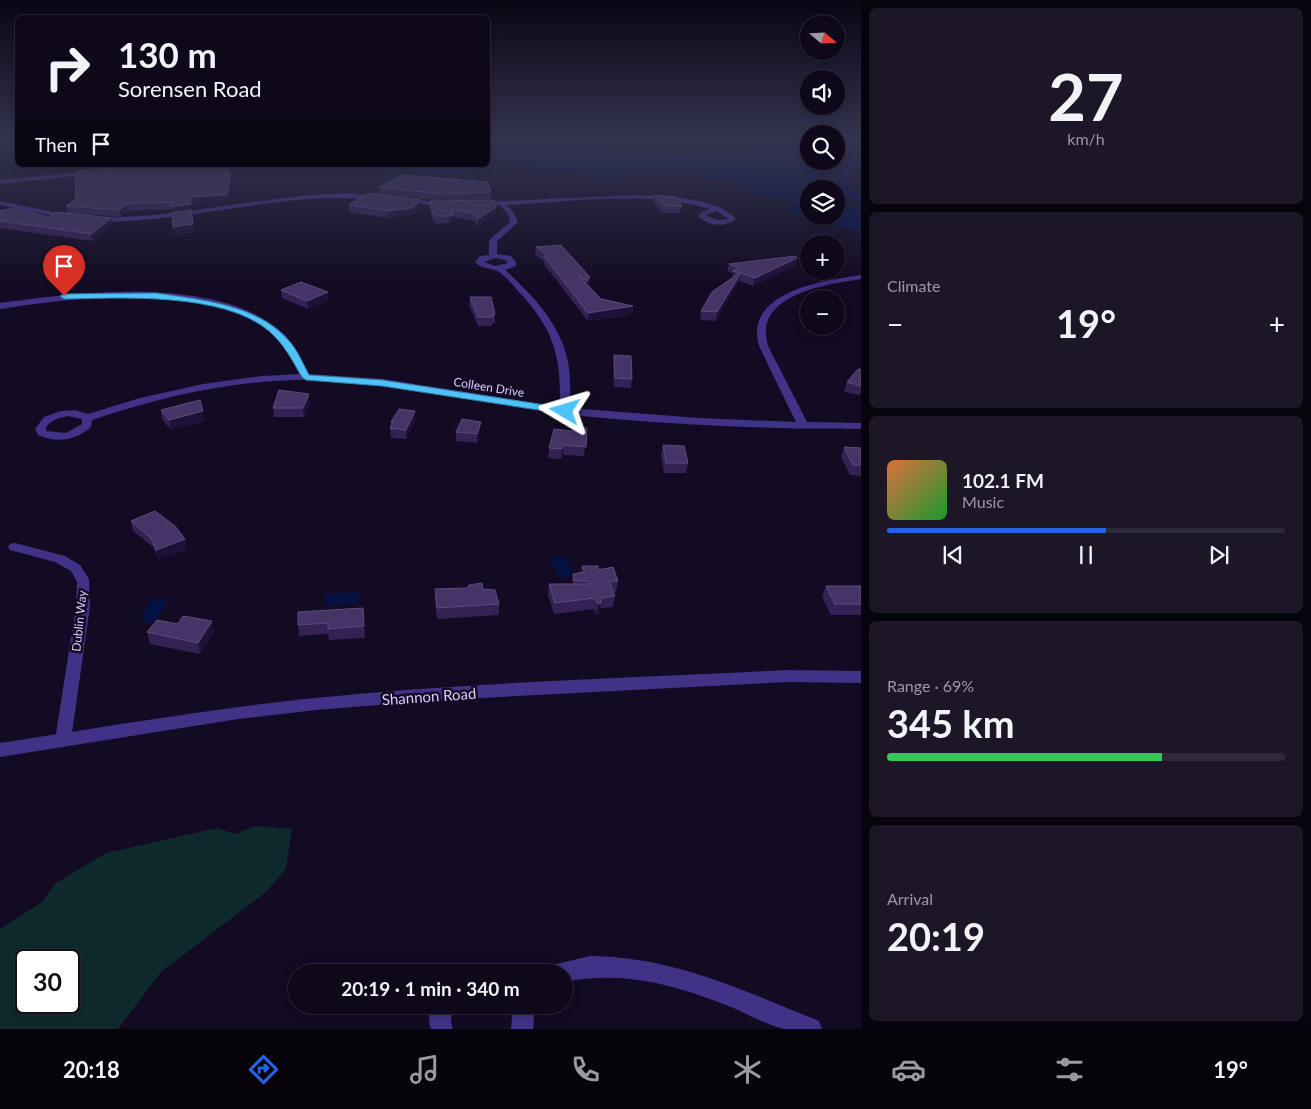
<!DOCTYPE html>
<meta charset="utf-8">
<style>
:root{--surface:#0e081a;--page:#1c1627;--text:#f1f3f6;--muted:#9b9aa2;--line:#2e2939;--accent:#2563eb}
body{margin:0;font-family:Lato,sans-serif;background:var(--page);color:var(--text);height:100vh;display:flex;flex-direction:column;font-size:19px;white-space:nowrap}
*{box-sizing:border-box;margin:0}
p{font-size:16px;color:var(--muted)}
.icon{flex:none;width:28px;height:28px;fill:none;stroke:currentColor;stroke-width:2;stroke-linecap:round;stroke-linejoin:round}
.map{position:relative;flex:1;overflow:hidden}
.sheet{display:flex;flex-direction:column;gap:8px;padding:8px;background:#08040e;width:450px}
.sheet>*{flex:none}
.hud{position:absolute;left:15px;top:15px;width:475px;height:152px;border-radius:8px;box-shadow:0 2px 8px #0003,0 0 0 1px var(--line);background:#0e081a;color:var(--text);overflow:hidden}
.needle{width:32px;rotate:109deg}
.controls{position:absolute;left:800px;top:15px;display:grid;gap:10px}
.controls a{display:grid;place-items:center;width:45px;height:45px;border-radius:50%;background:var(--surface);box-shadow:0 2px 8px #0003,0 0 0 1px var(--line);font-size:25px}
.speed{position:absolute;left:15px;top:949px;display:flex;gap:10px;font-size:25px;font-weight:700;text-align:center}
.speed>*{display:grid;place-content:center;width:65px;height:65px;border-radius:50%;background:var(--surface);box-shadow:0 2px 8px #0003,0 0 0 1px var(--line);line-height:1}
.speed .limit{border:2px solid #111;border-radius:8px;background:#fff;color:#111}
.pin{position:absolute;display:grid;place-items:center;width:42px;height:42px;color:#fff;margin:-51px -21px;border-radius:50% 50% 50% 0;rotate:-45deg;box-shadow:0 0 5px #0007}
.pin .icon{rotate:45deg}
.me{position:absolute;width:55px;margin:-28px;rotate:277deg;stroke-linejoin:round;filter:drop-shadow(0 0 4px #0008)}
.turn{display:flex;align-items:center;gap:18px;height:105px;padding:0 20px;font-size:22px}
.turn .icon{width:65px;height:65px;stroke-width:2.5}
.turn b{display:block;font-size:35px;line-height:42px}
.then{display:flex;align-items:center;height:48px;padding:0 20px;background:#0003;gap:10px;font-size:19px}
.big{font-size:38px;font-weight:700;line-height:1.1}
.sheet .widget{flex:1;display:flex;flex-direction:column;justify-content:center;gap:8px;min-width:0;padding:0 18px;border-radius:8px;background:var(--page)}
.sheet .dial{align-items:center;gap:0}
.dial b{font-size:65px;line-height:1}
.song{display:flex;align-items:center;gap:15px}
.cover{width:60px;height:60px;border-radius:8px;background:linear-gradient(135deg,hsl(20 70% 55%),hsl(130 70% 35%))}
.played{height:5px;border-radius:2px;background:linear-gradient(90deg,var(--accent) 55%,var(--line) 55%)}
.keys{display:flex;justify-content:space-around;direction:ltr}
.heat{display:flex;justify-content:space-between;align-items:center;font-size:28px;direction:ltr}
.charge{height:8px;border-radius:4px;background:linear-gradient(90deg,#34c759 69%,var(--line) 0)}
.trip{position:absolute;left:288px;top:964px;width:285px;height:50px;border-radius:25px;background:var(--surface);box-shadow:0 2px 8px #0003,0 0 0 1px var(--line);font-weight:700;line-height:50px;text-align:center}
.tabs{display:flex;height:80px;justify-content:space-around;align-items:center;background:#06030a;color:var(--muted)}
.tabs .icon{width:35px;height:35px}
.tabs .active{color:var(--accent)}
.tabs b{font-size:22px;color:var(--text)}
main{display:flex;flex:1;min-height:0}
.map>svg:first-child{display:block}
</style>
<main>
<div class="map">
<svg width="861" height="1029" viewBox="0 0 861 1029">
<rect width="100%" height="100%" fill="#130b23"/>
<g fill="#0e2a2d" fill-rule="evenodd">
<polygon points="836,141 861,141 861,153 836,151"/>
<path d="M255 826 292 829 286 869 266 892 161 972 118 1029H0V929L42 902 56 883 106 853 217 828 235 834ZM26 960H69V1002H26Z"/>
</g>
<g fill="#041243">
<polygon points="488,141 571,141 624,149 680,153 759,153 809,158 809,161 827,161 807,193 809,194 809,216 836,216 836,205 861,210 861,232 785,211 800,202 757,195 738,183 718,178 660,174 622,177 594,177 573,171 529,166 512,162 497,152 488,151"/>
<polygon points="320,165 465,165 471,171 467,175 436,175 353,166"/>
<polygon points="554,557 566,558 573,573 570,577 563,578 558,575 551,561"/>
<polygon points="358,592 359,603 326,606 324,594"/>
<polygon points="151,599 168,599 155,622 144,623 145,619 141,619"/>
</g>
<g fill="none" stroke-linecap="round" stroke-linejoin="round">
<g fill="#041243" fill-rule="evenodd">
<polygon points="632,141 809,143 809,151 662,148 639,145"/>
<path d="M861 152V163L853 171 846 187 861 193V203L836 194V189H830C837 174 844 156 861 152Z"/>
</g>
<g stroke="#22b2be" stroke-width="1" stroke-dasharray="1 2" stroke-linecap="butt">
<polyline points="605,141 635,146"/>
<polyline points="798,201 809,200"/>
</g>
<g fill="#413187" fill-rule="evenodd">
<polygon points="94,171 92,174 0,184 0,180"/>
<path d="M345 193 381 196 384 198 381 200C357 198 333 197 308 199 236 205 170 222 96 222L93 220 96 218C180 218 261 196 345 193Z"/>
<path d="M637 195C664 196 718 197 736 219 726 228 707 226 698 216L701 212 710 209C647 190 572 202 507 205L514 213 518 222 497 241V254L511 256 516 262V266L505 270C532 295 561 324 568 362 571 377 570 393 570 408L699 418 796 422C787 404 778 385 769 367 766 359 760 350 758 342 747 291 826 280 861 275V279C828 284 756 294 767 342 769 350 775 359 779 367 788 385 798 404 807 422L861 423V429C834 428 806 429 779 428 708 426 636 422 565 414 484 405 404 382 322 380 243 378 166 395 92 420L91 427C76 441 56 443 38 435L35 429 44 417 61 411 75 410 88 414 140 398 203 384 262 376 299 374C293 362 287 348 277 338 214 279 79 297 0 309V303C79 292 222 274 285 335 295 346 302 361 309 374L383 379 560 407C561 357 555 332 521 294 514 287 507 277 499 272 491 267 482 270 475 262L480 256 489 255V240L510 222 508 214 500 205 478 206 475 204 478 202ZM716 211 729 219 717 220 705 215ZM496 258 505 260 508 263 495 266 484 262ZM68 416 82 419V424L66 433 46 431C46 421 59 418 68 416Z"/>
<polygon points="406,199 446,203 449,205 446,207 404,202 403,201"/>
<polygon points="0,201 68,215 71,217 68,219 0,205"/>
<polygon points="15,543 65,556 80,565 89,579 90,606 71,740 69,745 63,747 57,745 55,740 76,606 77,582 71,571 55,562 10,550 8,547 10,544"/>
<path d="M590 956C674 957 742 990 819 1021L822 1029C810 1029 795 1029 784 1029 766 1025 748 1014 731 1007 676 985 623 970 564 982V972H548L552 965Z"/>
<polygon points="430,1005 452,1005 451,1023 453,1029 431,1029 429,1023"/>
<polygon points="509,1005 531,1005 534,1017 533,1029 511,1029 512,1017"/>
</g>
<path fill="#413187" fill-rule="evenodd" d="M787 670 861 671V683L787 682 441 700 316 710 238 719 0 757V743C105 727 209 709 315 698 471 682 630 678 787 670Z"/>
</g>
<g fill="#332253">
<polygon points="74,165 230,174 231,181 228,201 191,204 194,232 174,235 171,209 128,211 121,217 67,213 66,206 76,199 76,171"/>
<polygon points="379,187 491,192 491,199 454,201 496,207 495,214 478,226 474,221 453,217 453,222 449,223 436,224 433,221 430,208 430,201 440,201 379,194"/>
<polygon points="654,195 682,206 680,213 662,213 653,202"/>
<polygon points="421,200 421,207 412,215 388,218 349,212 349,205"/>
<polygon points="0,211 49,217 111,218 112,225 92,241 0,228"/>
<polygon points="536,247 590,277 588,286 601,299 633,306 632,315 588,321 544,264 544,261 535,255"/>
<polygon points="797,258 795,266 753,286 739,281 716,321 700,320 701,311 732,278 733,273 727,271 729,264"/>
<polygon points="281,290 329,300 308,309 282,298"/>
<polygon points="470,297 495,314 495,323 492,323 492,326 478,326 469,305"/>
<polygon points="614,355 632,379 631,388 614,387 613,364"/>
<polygon points="861,369 861,393 859,395 844,392 847,382"/>
<polygon points="310,403 304,417 274,417 273,408"/>
<polygon points="161,410 205,421 171,430 162,419"/>
<polygon points="415,411 415,421 406,439 391,438 390,428 391,426 391,422"/>
<polygon points="587,428 584,456 563,455 561,459 548,458 549,448 572,431"/>
<polygon points="480,431 477,443 456,441 456,432"/>
<polygon points="663,445 688,463 686,473 664,473 661,455"/>
<polygon points="844,447 861,448 861,476 850,475 841,457"/>
<polygon points="131,521 185,539 187,549 159,559 153,547 133,531"/>
<polygon points="582,566 598,570 618,581 616,592 613,592 615,596 613,607 600,608 599,614 596,615 594,609 554,614 548,595 549,584 572,584 573,574 581,572"/>
<polygon points="826,586 861,586 861,615 831,615 822,597"/>
<polygon points="435,589 483,589 499,604 499,615 437,619 435,600"/>
<polygon points="363,608 365,638 329,640 328,634 299,636 298,625"/>
<polygon points="212,621 214,632 200,654 150,644 147,632 178,624"/>
</g>
<g fill="#1e1138">
<polygon points="74,165 142,165 76,171"/>
<polygon points="230,174 231,181 228,201 191,204 194,232 174,235 171,207"/>
<polygon points="421,200 421,207 412,215 388,218 388,211"/>
<polygon points="126,204 128,211 121,217 120,210"/>
<polygon points="496,207 495,214 478,226 478,219"/>
<polygon points="453,215 453,222 449,223 449,216"/>
<polygon points="111,218 112,225 92,241 91,234"/>
<polygon points="797,258 795,266 753,286 755,278"/>
<polygon points="741,273 739,281 716,321 717,312"/>
<polygon points="590,277 589,285 586,289 587,281"/>
<polygon points="328,292 329,300 308,309 307,301"/>
<polygon points="633,306 632,315 588,321 588,313"/>
<polygon points="844,307 842,316 836,321 836,314"/>
<polygon points="309,394 310,403 304,417 303,408"/>
<polygon points="203,411 205,421 171,430 169,420"/>
<polygon points="415,411 415,421 406,439 406,430"/>
<polygon points="481,422 480,431 477,443 477,434"/>
<polygon points="564,445 563,455 561,459 562,449"/>
<polygon points="185,539 187,549 159,559 156,550"/>
<polygon points="601,603 599,614 596,615 598,604"/>
<polygon points="212,621 214,632 200,654 198,643"/>
</g>
<g fill="#453465" stroke="#5c4c7e">
<polygon points="140,165 224,165 230,174 227,195 190,197 191,204 171,207 171,202 126,204 120,210 66,206 76,199 75,172"/>
<polygon points="402,175 488,182 491,192 442,194 379,187"/>
<polygon points="368,193 421,200 412,208 388,211 349,205"/>
<polygon points="654,195 676,197 682,206 663,206"/>
<polygon points="494,200 496,207 478,219 475,214 452,210 453,215 449,216 436,216 433,214 430,201"/>
<polygon points="13,208 49,217 56,212 111,218 91,234 0,221 0,211"/>
<polygon points="191,210 193,224 173,227 172,213"/>
<polygon points="561,245 590,277 587,281 578,275 601,299 633,306 588,313 544,256 547,255 536,247"/>
<polygon points="796,256 797,258 755,278 741,273 717,312 701,311 712,292 739,273 733,271 740,268 729,264"/>
<polygon points="301,282 328,292 307,301 281,290"/>
<polygon points="470,297 491,297 495,314 492,315 493,317 478,317"/>
<polygon points="836,306 844,307 836,314"/>
<polygon points="614,355 631,356 632,379 615,378"/>
<polygon points="858,369 861,369 861,386 847,382"/>
<polygon points="279,390 309,394 303,408 273,408"/>
<polygon points="200,400 203,411 169,420 161,410"/>
<polygon points="399,409 415,411 406,430 390,428 393,422 391,422"/>
<polygon points="462,419 481,422 477,434 456,432"/>
<polygon points="573,427 587,428 586,447 564,445 562,449 549,448 554,429 572,431"/>
<polygon points="663,445 684,446 688,463 666,463"/>
<polygon points="844,447 861,448 861,465 853,465"/>
<polygon points="155,511 175,526 185,539 156,550 151,538 131,521"/>
<polygon points="582,566 598,566 598,570 613,567 618,581 609,581 615,596 600,598 601,603 598,604 595,598 555,603 549,584 590,584 588,581 574,581 573,574 585,572"/>
<polygon points="482,583 483,589 495,590 499,604 437,608 435,589 468,588 469,585"/>
<polygon points="826,586 861,586 861,604 835,604"/>
<polygon points="363,608 364,626 328,629 328,623 298,625 298,612"/>
<polygon points="183,616 212,621 198,643 147,632 157,620 178,624"/>
</g>
<linearGradient id="sky" x2="0" y2="1"><stop stop-color="#0a0613"/><stop offset="0.49" stop-color="#333450"/><stop offset="1" stop-color="#333450" stop-opacity="0"/></linearGradient>
<rect width="861" height="285" fill="url(#sky)"/>
<path fill="#4fc3f7" stroke="#337fa1" d="M156 293C202 300 258 304 290 342 298 351 303 364 309 375L382 380 565 408 570 411 565 414 382 386 306 380 302 377C292 360 284 344 269 331 223 292 121 298 64 299L60 296 64 294Z"/>
<g text-anchor="middle" dominant-baseline="central" stroke-width="5" stroke-linejoin="round" paint-order="stroke">
<g font-size="12" fill="#dacdff" stroke="#130b23">
<text transform="translate(489 387) rotate(9)">Colleen Drive</text>
<text transform="translate(79 621) rotate(-84)">Dublin Way</text>
</g>
<g font-size="15" fill="#dacdff" stroke="#130b23">
<text transform="translate(429 696) rotate(-4)">Shannon Road</text>
</g>
</g>
</svg>
<div class="controls">
<a><svg class="needle" viewBox="-14 -14 28 28"><path d="M0-13l5 13h-10z" fill="#e53935"/><path d="M0 13l5-13h-10z" fill="#9b9aa2"/></svg></a>
<a><svg class="icon" aria-label="sound" viewBox="0 0 24 24"><path d="M4 9h4l5-4v14l-5-4H4zM17 9q2 3 0 6"/></svg></a>
<a><svg class="icon" aria-label="search" viewBox="0 0 24 24"><circle cx="10" cy="10" r="6"/><path d="M15 15l6 6"/></svg></a>
<a><svg class="icon" aria-label="layers" viewBox="0 0 24 24"><path d="M12 4l9 5-9 5-9-5zM3 14l9 5 9-5"/></svg></a>
<a>+</a>
<a>−</a>
</div>
<div class="speed"><div class="limit">30</div></div>
<div class="pin" style="left:64px;top:296px;background:#d93025"><svg class="icon" aria-label="arrive" viewBox="0 0 24 24"><path d="M6 21V4h12l-3 4 3 4H6"/></svg></div>
<svg class="me" style="left:565px;top:411px" viewBox="-20 -20 40 40"><path d="M0-17L14 15 0 8-14 15z" fill="#4fc3f7" stroke="#fff" stroke-width="4"/></svg>
<div class="trip">20:19 · 1 min · 340 m</div>
<div class="hud">
<div class="turn"><svg class="icon" aria-label="right" viewBox="0 0 24 24"><path d="M7 20v-9h11M14 6l5 5-5 5"/></svg><div><b>130 m</b>Sorensen Road</div></div>
<div class="then">Then<svg class="icon" aria-label="arrive" viewBox="0 0 24 24"><path d="M6 21V4h12l-3 4 3 4H6"/></svg></div>
</div>
</div>
<section class="sheet">
<div class="widget dial"><b>27</b><p>km/h</p></div>
<div class="widget"><p>Climate</p>
<div class="heat"><a>−</a><b class="big">19°</b><a>+</a></div>
</div>
<div class="widget">
<div class="song"><i class="cover"></i><div><b>102.1 FM</b><p>Music</p></div></div>
<div class="played"></div>
<div class="keys"><svg class="icon" aria-label="previous" viewBox="0 0 24 24"><path d="M18 5L8 12l10 7zM5 5v14"/></svg><svg class="icon" aria-label="pause" viewBox="0 0 24 24"><path d="M8 5v14M16 5v14"/></svg><svg class="icon" aria-label="next" viewBox="0 0 24 24"><path d="M6 5l10 7-10 7zM19 5v14"/></svg></div>
</div>
<div class="widget"><p>Range · 69%</p><b class="big">345 km</b><div class="charge"></div></div>
<div class="widget"><p>Arrival</p><b class="big">20:19</b></div>
</section>
</main>
<nav class="tabs">
<b>20:18</b>
<svg class="icon active" aria-label="directions" viewBox="0 0 24 24"><path d="M12 3l9 9-9 9-9-9zM9 14v-3h6M13 9l2 2-2 2"/></svg>
<svg class="icon" aria-label="music" viewBox="0 0 24 24"><path d="M9 18V5l10-2v13"/><circle cx="6" cy="18" r="3"/><circle cx="16" cy="16" r="3"/></svg>
<svg class="icon" aria-label="phone" viewBox="0 0 24 24"><path d="M5 4h4l2 5-3 2q2 4 5 5l2-3 5 2v4C11 20 4 13 5 4z"/></svg>
<svg class="icon" aria-label="climate" viewBox="0 0 24 24"><path d="M12 3v18M4 7l16 10M4 17L20 7"/></svg>
<svg class="icon" aria-label="car" viewBox="0 0 24 24"><path d="M5 17H2v-5l4-1 3-4h7l3 4 3 1v5h-3M9 17h6M6 11h13"/><circle cx="7" cy="17" r="2"/><circle cx="17" cy="17" r="2"/></svg>
<svg class="icon" aria-label="filters" viewBox="0 0 24 24"><path d="M4 7h16M4 17h16"/><circle cx="9" cy="7" r="2"/><circle cx="15" cy="17" r="2"/></svg>
<b>19°</b>
</nav>
